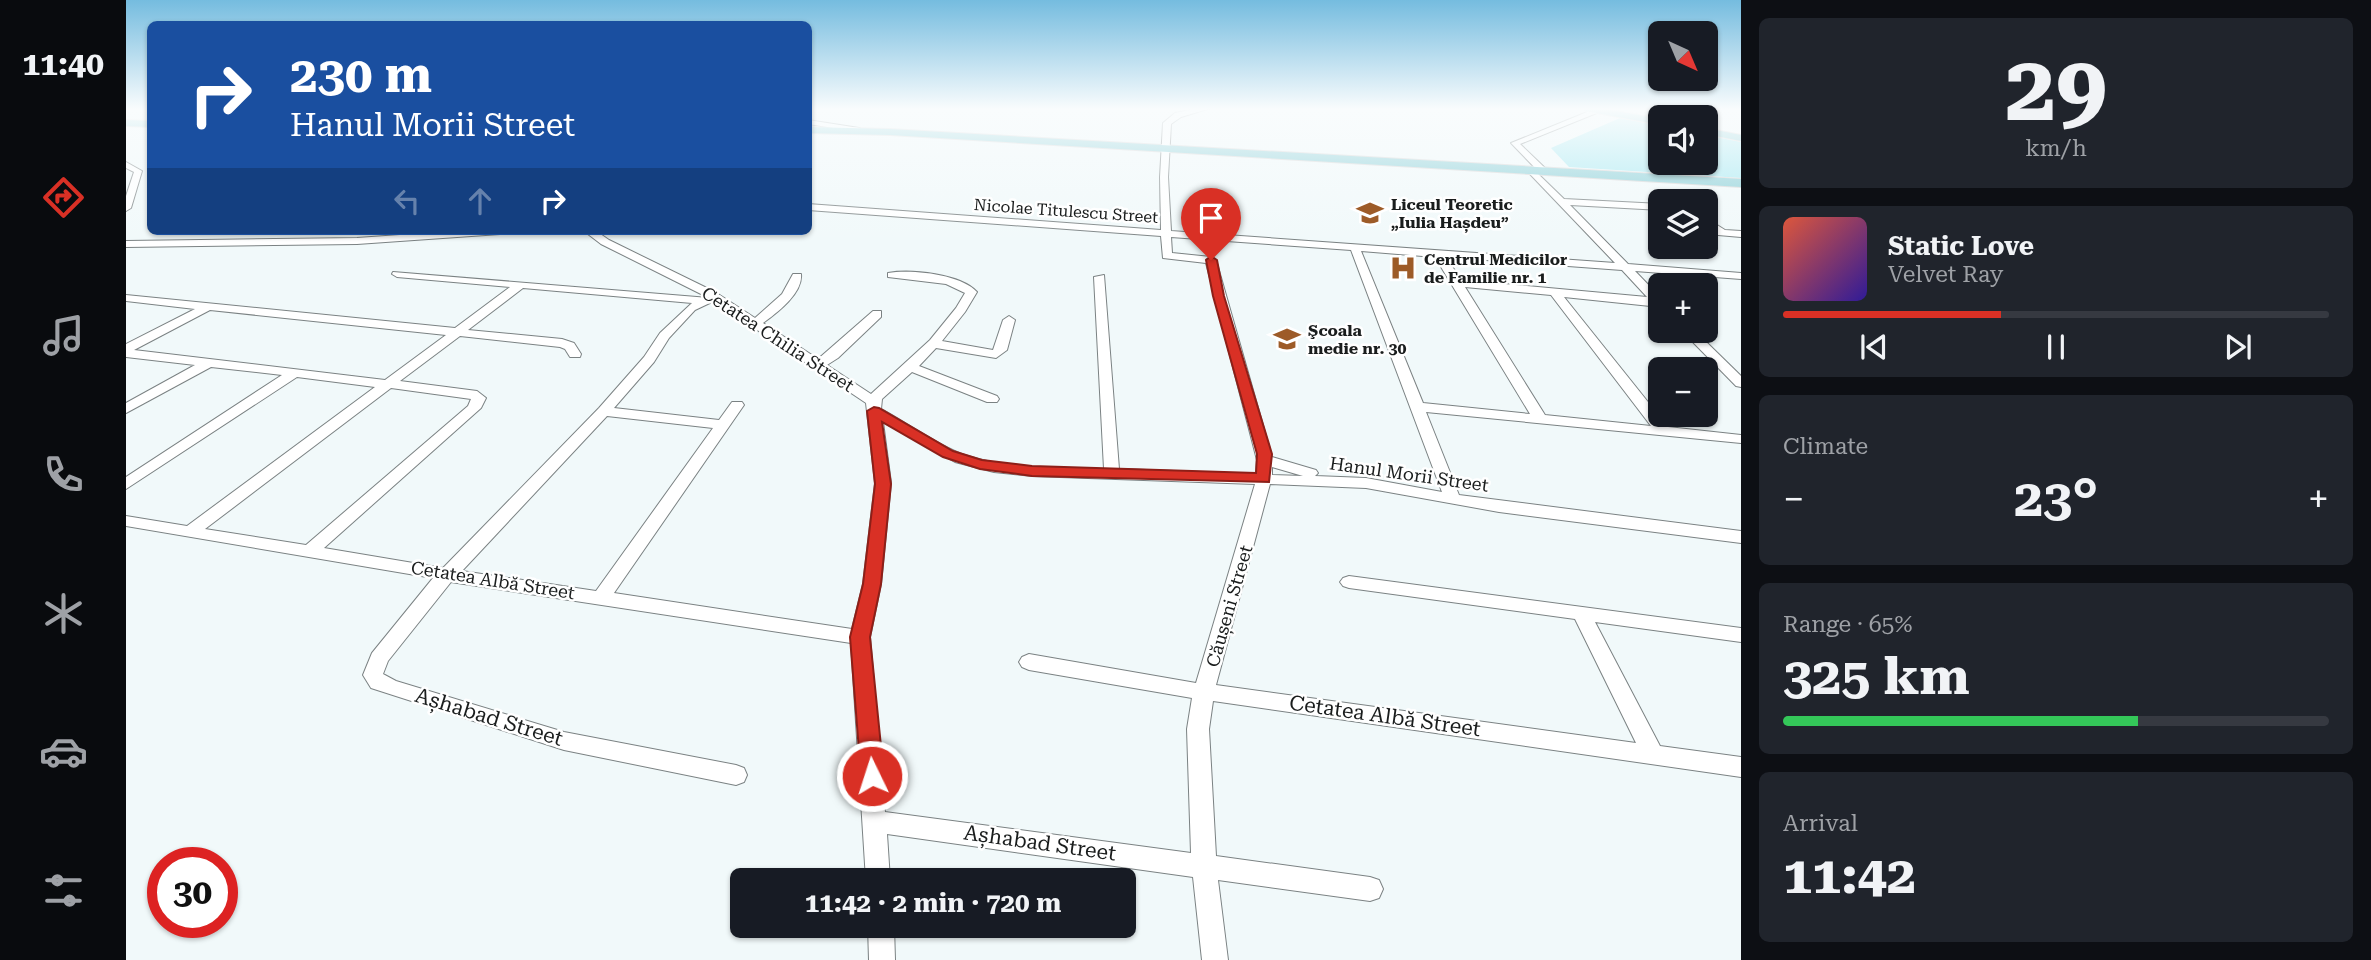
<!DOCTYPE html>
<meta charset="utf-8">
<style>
:root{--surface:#171b24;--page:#20242c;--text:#f1f3f6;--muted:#9ea1a6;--line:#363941;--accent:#d93025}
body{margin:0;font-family:"Roboto Serif",serif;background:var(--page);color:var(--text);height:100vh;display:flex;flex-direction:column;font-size:26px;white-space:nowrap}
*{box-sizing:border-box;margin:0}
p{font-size:23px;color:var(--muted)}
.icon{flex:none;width:38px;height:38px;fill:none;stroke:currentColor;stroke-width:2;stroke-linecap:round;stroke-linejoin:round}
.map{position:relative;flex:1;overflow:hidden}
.details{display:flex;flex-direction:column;gap:18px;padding:18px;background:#0d0f14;width:630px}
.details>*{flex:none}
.hud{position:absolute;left:21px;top:21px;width:665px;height:214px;border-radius:10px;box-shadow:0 2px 5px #0004;background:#1a4fa0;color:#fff;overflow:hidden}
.needle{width:46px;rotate:136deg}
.controls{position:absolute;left:1522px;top:21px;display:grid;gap:14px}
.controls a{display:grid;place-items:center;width:70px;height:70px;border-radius:10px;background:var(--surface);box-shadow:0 2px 5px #0004;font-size:35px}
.speed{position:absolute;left:21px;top:847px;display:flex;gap:14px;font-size:35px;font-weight:700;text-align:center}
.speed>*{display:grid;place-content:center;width:91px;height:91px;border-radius:50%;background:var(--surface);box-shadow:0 2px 5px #0004;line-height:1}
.speed .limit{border:10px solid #d22;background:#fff;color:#111}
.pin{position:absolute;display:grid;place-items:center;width:60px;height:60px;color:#fff;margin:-72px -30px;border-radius:50% 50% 50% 0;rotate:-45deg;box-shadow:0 0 7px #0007}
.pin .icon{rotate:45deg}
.me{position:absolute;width:77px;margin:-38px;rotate:356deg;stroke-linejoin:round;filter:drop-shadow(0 0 5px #0008)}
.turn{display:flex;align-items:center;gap:24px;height:147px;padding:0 28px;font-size:32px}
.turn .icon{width:91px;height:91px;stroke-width:2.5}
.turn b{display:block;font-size:49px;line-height:60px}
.lanes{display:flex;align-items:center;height:66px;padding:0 28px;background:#0003;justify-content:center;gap:35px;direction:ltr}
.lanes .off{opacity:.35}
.big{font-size:52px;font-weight:700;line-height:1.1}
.details .tile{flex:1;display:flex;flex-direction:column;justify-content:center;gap:10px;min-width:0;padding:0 24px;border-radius:10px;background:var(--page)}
.details .dial{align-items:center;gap:0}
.dial b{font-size:91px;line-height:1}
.song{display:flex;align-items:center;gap:21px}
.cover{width:84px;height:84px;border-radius:10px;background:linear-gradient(135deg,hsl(10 70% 55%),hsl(250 70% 35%))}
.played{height:7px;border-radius:4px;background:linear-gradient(90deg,var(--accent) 40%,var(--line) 40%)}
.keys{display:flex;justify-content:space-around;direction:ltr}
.heat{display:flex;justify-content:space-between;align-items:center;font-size:38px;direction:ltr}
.charge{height:10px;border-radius:5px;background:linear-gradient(90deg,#34c759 65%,var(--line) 0)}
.trip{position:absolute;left:604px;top:868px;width:406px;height:70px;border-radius:10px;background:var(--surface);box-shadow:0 2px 5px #0004;font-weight:700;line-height:70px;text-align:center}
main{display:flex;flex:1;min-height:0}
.tabs{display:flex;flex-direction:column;width:126px;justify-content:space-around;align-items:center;background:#090b0e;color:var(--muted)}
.tabs .icon{width:49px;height:49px}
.tabs .active{color:var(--accent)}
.tabs b{font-size:32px;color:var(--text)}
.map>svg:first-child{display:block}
</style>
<main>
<nav class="tabs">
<b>11:40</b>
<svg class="icon active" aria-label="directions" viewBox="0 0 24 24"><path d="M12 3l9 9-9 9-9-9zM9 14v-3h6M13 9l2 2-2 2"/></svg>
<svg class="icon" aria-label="music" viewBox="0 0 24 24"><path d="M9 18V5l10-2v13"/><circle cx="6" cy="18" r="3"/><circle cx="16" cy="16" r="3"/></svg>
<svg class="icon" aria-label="phone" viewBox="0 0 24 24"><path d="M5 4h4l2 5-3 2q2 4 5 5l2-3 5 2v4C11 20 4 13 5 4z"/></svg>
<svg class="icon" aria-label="climate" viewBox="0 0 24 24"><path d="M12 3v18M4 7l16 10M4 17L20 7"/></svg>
<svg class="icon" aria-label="car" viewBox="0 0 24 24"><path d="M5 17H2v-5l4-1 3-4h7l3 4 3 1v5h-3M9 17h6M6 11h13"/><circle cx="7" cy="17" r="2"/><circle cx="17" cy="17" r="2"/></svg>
<svg class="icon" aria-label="filters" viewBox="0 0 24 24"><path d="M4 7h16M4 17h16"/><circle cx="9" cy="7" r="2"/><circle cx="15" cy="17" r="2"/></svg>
</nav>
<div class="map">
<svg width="1615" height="960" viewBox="0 0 1615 960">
<rect width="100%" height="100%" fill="#f1f9fa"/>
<polygon fill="#a4e8f1" points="1494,118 1535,126 1535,163 1580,163 1580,135 1615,142 1615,178 1443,167 1425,148"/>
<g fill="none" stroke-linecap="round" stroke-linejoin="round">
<g stroke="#7b8283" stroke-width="2">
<g id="minor">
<path d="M1074 108H1085L1055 117 1045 124 1042 177 1045 231 1489 263 1402 172V168L1405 167 1438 199 1535 204V210L1444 205 1502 264 1615 273V279L1509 271 1535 298 1534 307 1438 297 1542 427 1615 435V443L1300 412 1333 495 1615 531V543L1373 512 1240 488 1144 484 1090 685 1510 743 1449 619 1223 588 1217 586 1214 582 1217 578 1223 576 1615 628V642L1469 622 1534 746 1615 757V777L1087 701 1083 729 1090 856 1244 877 1253 880 1257 889 1253 898 1244 901 1092 880 1102 960H1076L1067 877 761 834 764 880H740L725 643 325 582 262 661 257 674 270 681 438 732 610 765 618 768 621 775 618 782 610 785 438 750 245 688 237 675 246 653 307 578 0 526V516L61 526 249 387 171 377 0 489V477L156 375 85 367 0 413V403L69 365 0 357V344L69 309 0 301V295L329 328 384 287 271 277 266 274 267 272 583 298 475 244 458 231H470L483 240 589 292 629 318 656 294 667 274H675C677 293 652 312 637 323L692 359 747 311H755V317L712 358 701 365 745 394 804 340 830 308 839 293 820 284 762 277V273C785 269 835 274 851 292L839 312 816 341 867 350 877 320 883 316 889 320 881 350 870 358 810 348 793 366 871 396 873 399 871 402H861L786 372 756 399 755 409C779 422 818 449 842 456 885 470 933 467 978 469L968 277 978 275 993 469 1130 474 1131 460 1080 263 1037 258 1035 236 682 210V204L1035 230 1034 177 1037 123 1049 113ZM1045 237 1225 250 1316 492 1240 478 1189 476 1192 473 1190 470 1146 457 1090 260 1085 257 1046 253ZM1235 251 1309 257 1404 414 1297 403ZM1320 257 1496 270 1521 297 1335 280ZM1339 287 1425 295 1525 426 1419 415ZM397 288 566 303 534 333 518 357 473 408 317 568 198 548 355 408 360 398 351 391 274 381 334 336 434 347 439 349 444 357H454L455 354 448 343 436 339 342 330ZM588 301 740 403 749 483 737 584 726 629 488 593 618 405 616 402H606L593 420 488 408 528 362 543 338 569 310ZM84 310 320 335 259 380 8 350ZM265 388 345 399 342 406 180 545 79 529ZM481 416 587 428 470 591 336 571ZM757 422 829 462 868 472 906 476 1129 484 1070 683 903 654 896 657 893 662 896 667 903 670 1066 698 1061 729 1065 853 759 812 744 637 755 584 765 483ZM1146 467 1177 476 1146 475Z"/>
<polygon points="1471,108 1478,110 1394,144 1419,168 1419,172 1413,172 1385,143"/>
<polygon points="682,120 733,128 737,130 733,132 682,124"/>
<polygon points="0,162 16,171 5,208 0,211 0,196 8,172 0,168"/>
<polygon points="1580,218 1599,230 1615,231 1615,237 1592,235 1580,226"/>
<polygon points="331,231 379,231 374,234 231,244 0,247 0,241 231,238"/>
<polygon points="1556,331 1569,331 1615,376 1615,387 1610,386"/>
<polygon points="742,926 768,926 769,960 743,960"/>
</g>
</g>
<g stroke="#d6d6d6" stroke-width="2">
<g id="major">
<polygon points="1456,108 1473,108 1535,119 1535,125 1460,111"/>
<polygon points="0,120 24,121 24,127 0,126"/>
<polygon points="682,127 764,129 1615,179 1615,187 764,135 682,133"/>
<polygon points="1580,128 1615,135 1615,141 1580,134"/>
</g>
</g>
<use href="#minor" fill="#fff" fill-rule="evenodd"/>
<use href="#major" fill="#86cdd5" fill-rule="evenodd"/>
</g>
<linearGradient id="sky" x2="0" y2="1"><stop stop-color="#75bcdf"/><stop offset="0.45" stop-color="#f9fcfd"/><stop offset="1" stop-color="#f9fcfd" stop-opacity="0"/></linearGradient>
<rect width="1615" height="242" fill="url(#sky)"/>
<polygon fill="#d93025" stroke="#8d1f18" stroke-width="2" points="1085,256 1091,260 1098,296 1146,454 1143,482 906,476 854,469 817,457 756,422 765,484 755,584 744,637 758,776 754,783 746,786 738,783 735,776 724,637 737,584 749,484 741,411 748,407 753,408 827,451 856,460 906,466 1130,473 1131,454 1087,296 1080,260"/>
<defs>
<g id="school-bare" transform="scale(2.1)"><path d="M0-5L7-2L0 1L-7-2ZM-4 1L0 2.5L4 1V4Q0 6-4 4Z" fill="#9d5b28" stroke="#fff" stroke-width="2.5" paint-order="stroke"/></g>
<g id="hospital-bare" transform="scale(2.1)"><path d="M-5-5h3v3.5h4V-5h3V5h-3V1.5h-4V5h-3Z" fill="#9d5b28" stroke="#fff" stroke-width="2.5" paint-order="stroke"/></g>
</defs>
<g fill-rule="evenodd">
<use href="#school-bare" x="1244" y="213"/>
<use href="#hospital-bare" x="1277" y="268"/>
<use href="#school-bare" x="1161" y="339"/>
</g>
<g text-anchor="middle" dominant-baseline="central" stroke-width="5" stroke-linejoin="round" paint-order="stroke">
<g font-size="16" font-weight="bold" fill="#1a1d1d" stroke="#fff" text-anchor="start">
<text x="1265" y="204">Liceul Teoretic<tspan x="1265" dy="18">„Iulia Hașdeu”</tspan></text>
<text x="1298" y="259">Centrul Medicilor<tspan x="1298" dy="18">de Familie nr. 1</tspan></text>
<text x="1182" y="330">Şcoala<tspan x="1182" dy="18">medie nr. 30</tspan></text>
</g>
<g font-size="16" fill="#1a1d1d" stroke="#fff">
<text transform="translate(940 211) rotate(4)">Nicolae Titulescu Street</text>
</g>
<g font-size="18" fill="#1a1d1d" stroke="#fff">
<text transform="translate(652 339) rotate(33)">Cetatea Chilia Street</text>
<text transform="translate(1283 474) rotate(8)">Hanul Morii Street</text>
<text transform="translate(367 580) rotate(9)">Cetatea Albă Street</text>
<text transform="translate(1103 606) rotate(-74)">Căușeni Street</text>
</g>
<g font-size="21" fill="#1a1d1d" stroke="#fff">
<text transform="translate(1259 716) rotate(8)">Cetatea Albă Street</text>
<text transform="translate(363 717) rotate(17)">Așhabad Street</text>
<text transform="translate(914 843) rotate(8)">Așhabad Street</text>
</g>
</g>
</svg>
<div class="controls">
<a><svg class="needle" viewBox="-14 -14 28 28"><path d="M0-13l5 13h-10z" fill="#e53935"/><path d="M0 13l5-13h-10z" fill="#9ea1a6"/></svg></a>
<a><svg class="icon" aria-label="sound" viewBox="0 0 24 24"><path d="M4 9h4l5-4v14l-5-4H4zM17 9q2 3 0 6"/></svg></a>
<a><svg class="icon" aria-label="layers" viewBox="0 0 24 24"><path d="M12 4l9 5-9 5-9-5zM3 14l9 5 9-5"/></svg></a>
<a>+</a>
<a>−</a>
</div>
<div class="speed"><div class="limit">30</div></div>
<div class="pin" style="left:1085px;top:260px;background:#d93025"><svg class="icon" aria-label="arrive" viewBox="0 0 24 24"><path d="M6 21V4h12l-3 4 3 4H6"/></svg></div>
<svg class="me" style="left:746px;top:776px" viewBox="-20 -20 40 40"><circle r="17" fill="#d93025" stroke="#fff" stroke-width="3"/><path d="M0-11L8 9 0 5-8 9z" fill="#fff"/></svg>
<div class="trip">11:42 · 2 min · 720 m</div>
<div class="hud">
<div class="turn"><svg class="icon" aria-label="right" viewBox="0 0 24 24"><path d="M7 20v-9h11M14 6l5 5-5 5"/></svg><div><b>230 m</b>Hanul Morii Street</div></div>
<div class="lanes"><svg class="icon off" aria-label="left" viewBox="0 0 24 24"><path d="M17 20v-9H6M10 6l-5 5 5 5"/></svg><svg class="icon off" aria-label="ahead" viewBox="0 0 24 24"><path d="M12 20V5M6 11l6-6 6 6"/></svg><svg class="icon" aria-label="right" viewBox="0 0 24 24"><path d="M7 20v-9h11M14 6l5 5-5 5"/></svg></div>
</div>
</div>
<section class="details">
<div class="tile dial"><b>29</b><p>km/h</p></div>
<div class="tile">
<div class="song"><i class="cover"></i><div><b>Static Love</b><p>Velvet Ray</p></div></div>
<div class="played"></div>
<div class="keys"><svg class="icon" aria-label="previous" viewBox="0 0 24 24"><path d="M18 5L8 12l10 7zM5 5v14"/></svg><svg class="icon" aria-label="pause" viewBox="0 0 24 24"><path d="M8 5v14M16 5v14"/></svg><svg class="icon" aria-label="next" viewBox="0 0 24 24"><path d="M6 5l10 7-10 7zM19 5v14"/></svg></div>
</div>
<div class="tile"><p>Climate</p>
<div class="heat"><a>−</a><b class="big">23°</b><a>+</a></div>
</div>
<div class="tile"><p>Range · 65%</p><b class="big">325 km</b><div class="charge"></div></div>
<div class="tile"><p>Arrival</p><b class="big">11:42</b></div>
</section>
</main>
